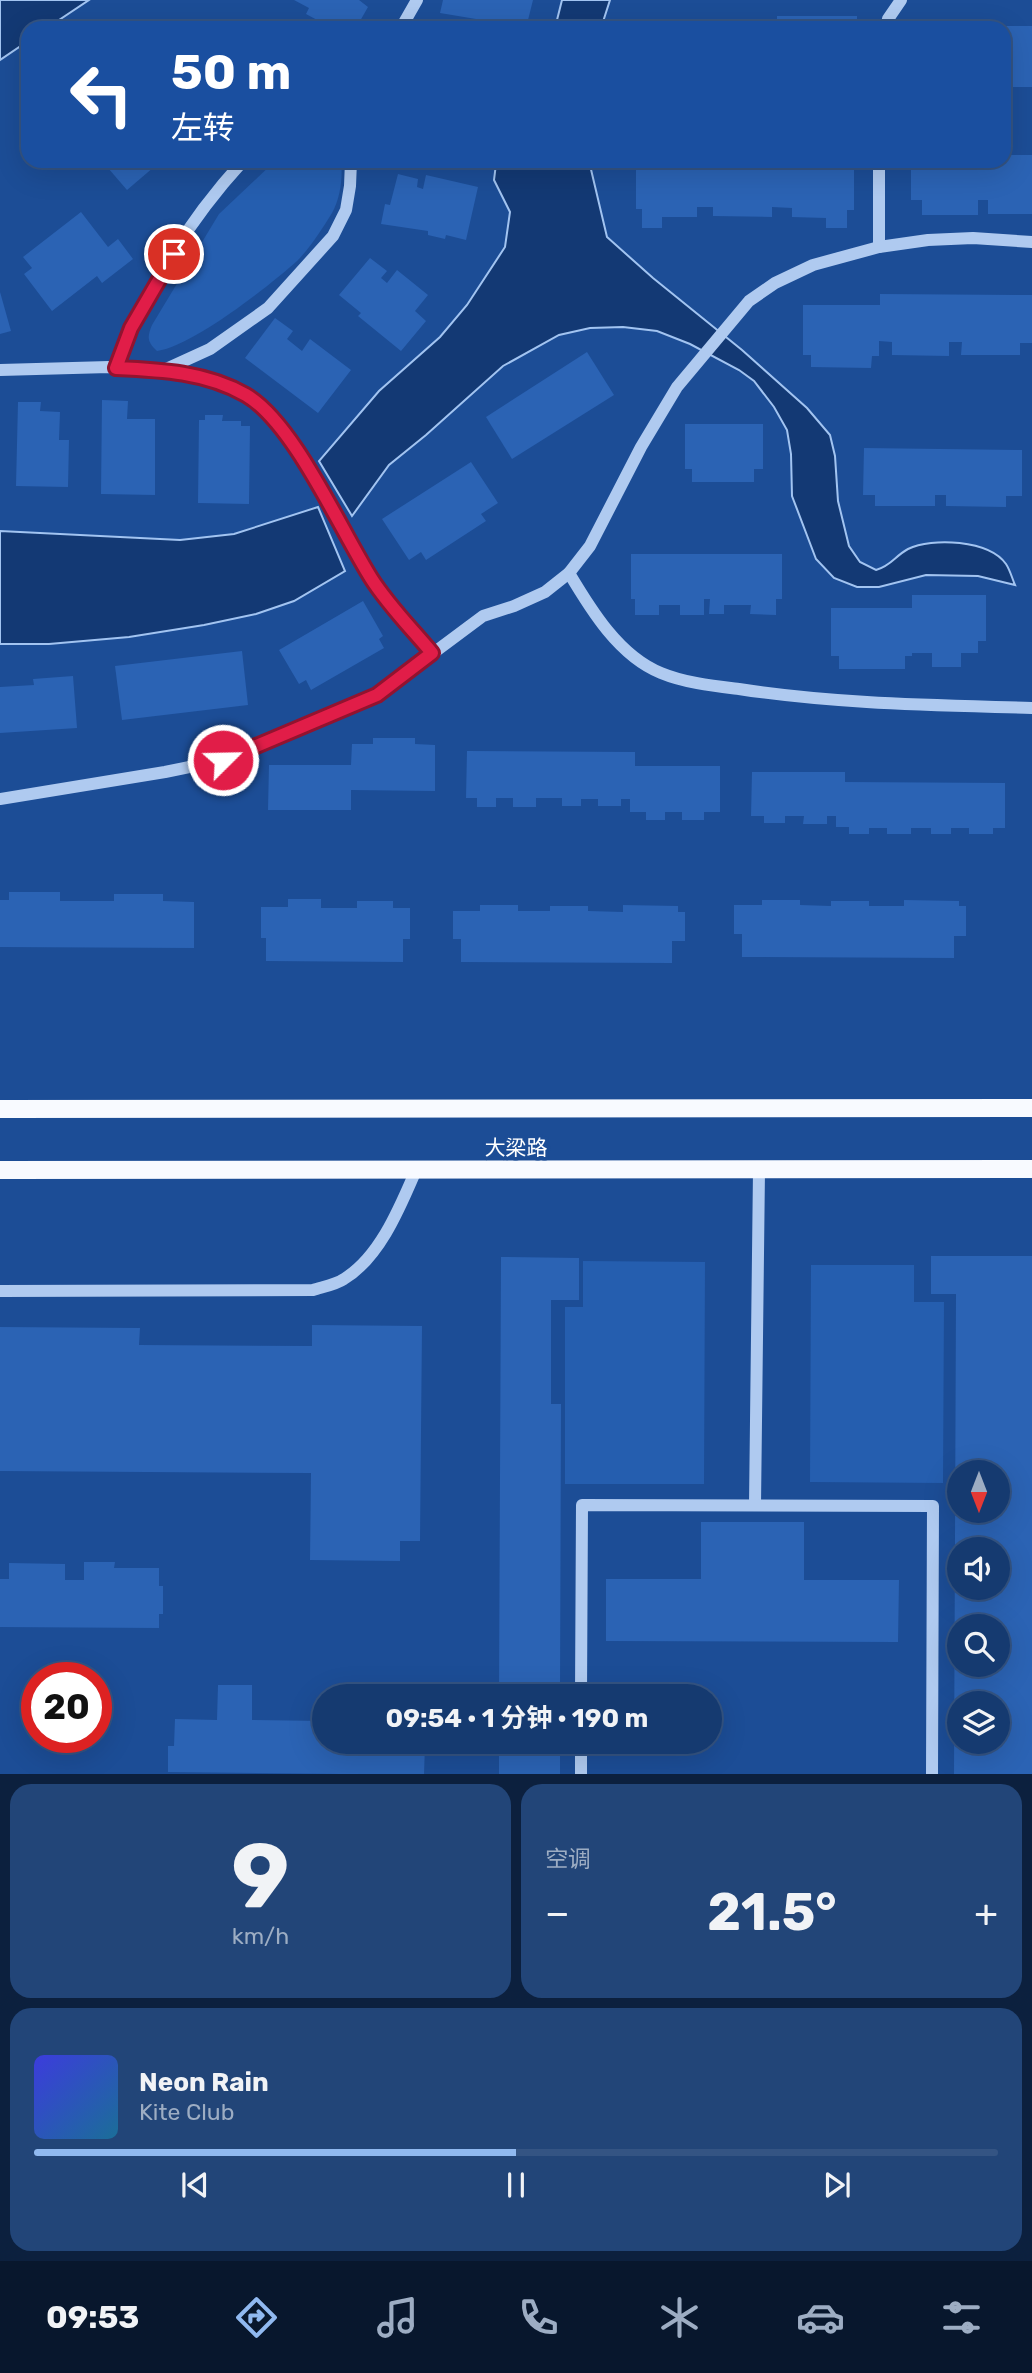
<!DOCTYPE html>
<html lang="zh">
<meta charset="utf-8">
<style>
:root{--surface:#153a70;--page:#224578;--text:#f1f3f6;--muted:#9dadc3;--line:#345483;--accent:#90b9f0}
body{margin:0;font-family:Rubik,"Noto Sans SC",sans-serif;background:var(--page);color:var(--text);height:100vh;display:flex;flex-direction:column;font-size:26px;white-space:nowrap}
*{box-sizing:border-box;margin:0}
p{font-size:23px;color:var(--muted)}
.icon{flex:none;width:38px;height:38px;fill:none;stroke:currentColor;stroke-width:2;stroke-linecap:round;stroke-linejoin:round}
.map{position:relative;height:1774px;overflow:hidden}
.drawer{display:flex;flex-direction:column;gap:10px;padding:10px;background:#0c203e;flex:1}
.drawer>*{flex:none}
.hud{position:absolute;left:21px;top:21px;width:990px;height:147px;border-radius:21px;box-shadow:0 7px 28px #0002,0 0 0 2px var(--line);background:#1a4fa0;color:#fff;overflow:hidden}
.needle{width:46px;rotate:180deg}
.tools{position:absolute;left:947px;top:1460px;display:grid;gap:14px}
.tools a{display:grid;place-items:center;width:63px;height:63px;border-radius:50%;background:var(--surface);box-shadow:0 7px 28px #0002,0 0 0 2px var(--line);font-size:35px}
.speed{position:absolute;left:21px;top:1662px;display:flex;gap:14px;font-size:35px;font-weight:700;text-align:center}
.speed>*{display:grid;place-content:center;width:91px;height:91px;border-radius:50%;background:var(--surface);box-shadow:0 7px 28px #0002,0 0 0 2px var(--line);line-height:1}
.speed .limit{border:10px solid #d22;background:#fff;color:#111}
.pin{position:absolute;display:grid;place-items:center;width:60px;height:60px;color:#fff;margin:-30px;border:4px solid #fff;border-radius:50%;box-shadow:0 2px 7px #0007}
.me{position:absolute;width:77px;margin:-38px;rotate:67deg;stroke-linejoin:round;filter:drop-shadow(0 0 5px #0008)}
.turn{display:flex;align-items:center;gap:24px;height:147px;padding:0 35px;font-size:32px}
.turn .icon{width:91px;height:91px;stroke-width:2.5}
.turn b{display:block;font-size:49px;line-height:60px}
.big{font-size:52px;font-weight:700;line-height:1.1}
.drawer .tile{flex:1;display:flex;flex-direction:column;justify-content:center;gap:10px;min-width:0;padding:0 24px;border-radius:21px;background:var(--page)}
.drawer .dial{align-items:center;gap:0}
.dial b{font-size:91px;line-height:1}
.song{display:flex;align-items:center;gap:21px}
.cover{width:84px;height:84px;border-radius:10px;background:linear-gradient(135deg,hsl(240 70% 55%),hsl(200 70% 35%))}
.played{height:7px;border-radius:4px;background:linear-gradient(90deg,var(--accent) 50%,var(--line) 50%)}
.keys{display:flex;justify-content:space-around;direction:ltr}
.heat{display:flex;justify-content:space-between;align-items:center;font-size:38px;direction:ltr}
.drawer .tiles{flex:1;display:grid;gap:10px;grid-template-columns:1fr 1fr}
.tile:last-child{grid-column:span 2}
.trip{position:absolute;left:312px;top:1684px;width:410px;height:70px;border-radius:35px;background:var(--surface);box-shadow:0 7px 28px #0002,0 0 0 2px var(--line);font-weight:700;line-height:70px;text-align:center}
.dock{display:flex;height:112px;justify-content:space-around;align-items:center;background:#08172d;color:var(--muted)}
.dock .icon{width:49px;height:49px}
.dock .current{color:var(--accent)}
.dock b{font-size:32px;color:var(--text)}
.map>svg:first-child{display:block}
</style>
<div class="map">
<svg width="1032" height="1775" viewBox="0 0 1032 1775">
<rect width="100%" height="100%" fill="#1c4d96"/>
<g fill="#255eaf">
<path d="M275 161H341C343 179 340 198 332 213 323 228 309 249 297 261 269 286 193 346 157 351 147 342 147 337 152 325L219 214Z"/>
<polygon points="583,1261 705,1262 704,1484 565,1484 565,1307 583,1307"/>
<polygon points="811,1265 914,1265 914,1302 944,1302 943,1483 810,1482"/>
</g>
<g fill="#133974" stroke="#a2c4f1" stroke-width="2">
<polygon points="0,0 89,0 47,28 28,28 28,41 0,60"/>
<polygon points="562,0 610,0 601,28 555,28"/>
<path d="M498 161H589L607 237 653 278 742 350 807 408 830 435 835 456 838 501 849 546 860 562 876 570C891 566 895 556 908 549 932 537 989 540 1006 564 1010 570 1012 578 1015 585L978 576 926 575 879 587H857L834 578 816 559 792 496 791 454 787 430 774 407 754 381 739 370 690 344 657 331 623 327 590 328 559 335 503 366 426 435 389 465 352 516 319 461 379 391 440 337 467 305 505 247 510 212 494 180 496 164Z"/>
<polygon points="318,507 345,571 294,601 256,614 204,625 129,637 49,644 0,644 0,531 180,540 234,534"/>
</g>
<g fill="#2b63b4" fill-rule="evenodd">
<polygon points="294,0 359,0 368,7 356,28 346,28 336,22 332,28 306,14 309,8"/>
<polygon points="443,0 533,0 526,28 506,24 504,28 488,24 488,21 440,13"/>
<rect x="777" y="16" width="80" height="12"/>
<rect x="1004" y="26" width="28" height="61"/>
<polygon points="1004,155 1032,155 1032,214 988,214 988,200 978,200 978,215 922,215 922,200 911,200 911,161 1004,161"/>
<polygon points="102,161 161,161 127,190"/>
<polygon points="670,161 822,161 822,167 854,167 854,210 847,210 847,228 826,228 826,218 792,217 792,208 772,207 772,217 713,216 713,207 697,207 697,217 662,217 662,228 642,228 642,209 636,209 636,166 670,166"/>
<polygon points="398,174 418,179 417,187 423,189 426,175 478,187 466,240 446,235 445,239 428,235 428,231 381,224 385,204 390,205"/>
<polygon points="81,212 108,247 118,239 133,259 102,283 97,276 52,311 24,274 32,268 23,257"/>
<polygon points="370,258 387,271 381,278 387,283 397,270 428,295 415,311 426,321 401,351 358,316 361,313 339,295"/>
<polygon points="0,292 11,331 0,334"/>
<polygon points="880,294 1032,295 1032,343 1020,343 1020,355 961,355 962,342 949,342 949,356 892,355 892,342 879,341 879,356 872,356 871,368 811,367 811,355 803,355 803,305 880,305"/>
<polygon points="275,318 293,331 287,339 302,351 310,339 351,370 318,413 245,358"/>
<polygon points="587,352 614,395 512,459 486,417"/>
<polygon points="102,400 128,401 127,419 155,419 155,495 101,494"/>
<polygon points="18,402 41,402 40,411 60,412 59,440 69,440 68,487 16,486"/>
<polygon points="205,415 223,415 222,421 241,421 241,426 250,426 249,504 198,503 199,420 205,420"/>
<polygon points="685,424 763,424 763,469 754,469 754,482 692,482 692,469 685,469"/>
<polygon points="864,448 1022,450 1022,496 1006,496 1006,507 946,506 946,495 935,495 935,506 875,506 875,495 863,495"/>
<polygon points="471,462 498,503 481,514 486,521 426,560 421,552 409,560 382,519"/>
<polygon points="631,554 782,554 782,599 776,599 776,615 750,614 751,605 724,605 724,614 709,614 710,599 704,599 704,615 680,615 680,605 659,605 659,615 635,615 635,599 631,599"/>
<polygon points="912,595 986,595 986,641 978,641 978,653 961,653 961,667 932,667 932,653 912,653 912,656 905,656 905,669 839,669 839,656 831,656 831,608 912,608"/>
<polygon points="363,601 383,636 379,639 384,648 311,690 306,680 299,684 279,650"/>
<polygon points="242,651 248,705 122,720 115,666"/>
<polygon points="73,676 77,728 0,733 0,687 34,685 33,679"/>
<polygon points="373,738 415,738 415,744 435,745 435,791 351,790 351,810 268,810 269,765 351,765 352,744 373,744"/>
<polygon points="467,751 635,752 635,766 720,766 720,812 704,812 704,820 682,820 682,812 665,812 665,820 646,820 646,812 630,812 630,799 621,799 621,806 598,806 598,799 581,799 581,806 562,806 562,798 536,798 536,807 513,807 513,798 496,798 496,807 477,807 477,798 466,798"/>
<polygon points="752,772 845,772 845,782 1005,783 1005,828 993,828 993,834 969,834 969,828 951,828 951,834 931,834 931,828 911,828 911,834 887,834 887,828 869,828 869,834 849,834 849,827 836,827 836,816 827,816 827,824 803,824 804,816 785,816 785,823 764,823 764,816 751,816"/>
<polygon points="9,892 60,892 60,901 114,901 114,894 163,894 163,901 194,902 194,948 0,947 0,900 9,900"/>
<polygon points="288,899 321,899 321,908 357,908 357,901 393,901 393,908 410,908 410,939 403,939 403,962 266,961 266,938 261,938 261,907 288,907"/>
<polygon points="762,900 800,900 800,905 831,906 831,901 869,901 869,906 904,906 904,900 959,901 959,906 966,906 966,936 954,936 954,958 742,957 742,934 734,934 734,905 762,905"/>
<polygon points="480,905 518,905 518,911 550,911 550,906 588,906 588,911 623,912 623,905 678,906 678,912 685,912 685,941 672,941 672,963 461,962 461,939 453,939 453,911 480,911"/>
<path d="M931 1256H1032V1775H954L956 1294H931ZM959 1472H998V1510H959ZM959 1549H998V1587H959ZM959 1626H998V1664H959ZM959 1703H998V1741H959Z"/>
<polygon points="501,1257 579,1258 579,1300 551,1300 551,1404 561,1404 560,1696 499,1696"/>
<polygon points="312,1325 422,1326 420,1541 400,1541 400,1561 310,1560 311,1473 0,1471 0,1327 140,1328 139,1345 312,1346"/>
<polygon points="701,1522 804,1522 804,1580 899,1580 898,1642 606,1641 606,1579 701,1579"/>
<polygon points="84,1562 115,1562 114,1568 159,1568 159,1586 163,1586 163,1614 159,1614 159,1628 0,1627 0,1579 9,1579 9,1563 65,1564 65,1580 84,1580"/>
<polygon points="218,1685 252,1685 252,1720 324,1721 324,1741 417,1741 417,1744 425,1744 424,1775 168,1772 168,1746 174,1746 175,1719 217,1720"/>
<rect x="344" y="1686" width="39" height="10"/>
<rect x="499" y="1741" width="61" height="34"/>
</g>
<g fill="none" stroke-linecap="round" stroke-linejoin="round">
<g stroke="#afcaf0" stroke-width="12">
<polyline points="401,28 417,0"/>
<polyline points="886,28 888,19 901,0"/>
<polyline points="879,247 879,161"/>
<path d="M116 368C145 292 188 221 243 161"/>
<polyline points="0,370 109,367 177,372 206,378 248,396 271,416 296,450 373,581 432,653"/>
<polyline points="164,370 210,349 268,308 333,236 346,210 350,186 351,161"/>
<path d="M569 573C591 610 619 656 661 673 685 683 714 686 739 689 836 704 934 705 1032 708"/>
<polyline points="0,799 165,772 223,760 377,695 483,616 514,606 545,592 569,573 590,546 641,447 677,387 749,301 775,283 813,265 879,247 928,240 973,238 1032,242"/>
<path d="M0 1291 313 1290C322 1287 335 1285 344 1279 380 1257 400 1207 416 1170"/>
<polyline points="755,1505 759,1170"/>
<polyline points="581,1696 582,1505 933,1506 932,1775"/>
<polyline points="581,1775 581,1741"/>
</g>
<g stroke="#f8faff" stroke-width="18">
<polyline points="0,1109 1032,1108"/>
<polyline points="0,1170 1032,1169"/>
</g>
</g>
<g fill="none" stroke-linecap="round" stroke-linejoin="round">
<g stroke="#92132f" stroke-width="18">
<path id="route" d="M174 254 131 328 116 368C161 370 206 372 246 395 294 423 340 529 371 578 388 605 412 629 432 653L377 695 223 760"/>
</g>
<use href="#route" stroke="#e11d48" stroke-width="12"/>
</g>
<g text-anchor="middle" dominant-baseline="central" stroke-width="7" stroke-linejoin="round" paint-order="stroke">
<g font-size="21" fill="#fff" stroke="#1c4d96">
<text x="516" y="1147">大梁路</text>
</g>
</g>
</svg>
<div class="tools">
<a><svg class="needle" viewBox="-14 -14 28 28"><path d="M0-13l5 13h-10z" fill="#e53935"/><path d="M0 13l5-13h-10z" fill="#9dadc3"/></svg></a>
<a><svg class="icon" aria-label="sound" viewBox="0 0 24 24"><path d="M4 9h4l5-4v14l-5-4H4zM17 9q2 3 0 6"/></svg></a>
<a><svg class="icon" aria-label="search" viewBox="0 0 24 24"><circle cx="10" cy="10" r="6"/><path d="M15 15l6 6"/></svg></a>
<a><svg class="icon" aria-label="layers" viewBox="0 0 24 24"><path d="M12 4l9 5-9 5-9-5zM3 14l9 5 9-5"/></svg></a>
</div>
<div class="speed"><div class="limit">20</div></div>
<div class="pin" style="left:174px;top:254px;background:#d93025"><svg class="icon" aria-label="arrive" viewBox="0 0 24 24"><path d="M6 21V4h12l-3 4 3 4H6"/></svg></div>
<svg class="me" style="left:223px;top:760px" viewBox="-20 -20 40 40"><circle r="17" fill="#e11d48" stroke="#fff" stroke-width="3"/><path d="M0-11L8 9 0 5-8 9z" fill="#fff"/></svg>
<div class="trip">09:54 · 1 分钟 · 190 m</div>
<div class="hud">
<div class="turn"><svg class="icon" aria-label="left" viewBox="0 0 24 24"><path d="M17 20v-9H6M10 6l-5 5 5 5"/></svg><div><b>50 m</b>左转</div></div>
</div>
</div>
<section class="drawer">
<div class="tiles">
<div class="tile dial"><b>9</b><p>km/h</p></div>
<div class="tile"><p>空调</p>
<div class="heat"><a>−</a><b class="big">21.5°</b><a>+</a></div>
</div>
<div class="tile">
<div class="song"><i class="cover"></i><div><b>Neon Rain</b><p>Kite Club</p></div></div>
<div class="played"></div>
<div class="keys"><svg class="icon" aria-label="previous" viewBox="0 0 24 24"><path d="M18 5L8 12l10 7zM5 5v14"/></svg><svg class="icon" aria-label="pause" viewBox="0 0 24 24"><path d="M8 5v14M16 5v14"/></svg><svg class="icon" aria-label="next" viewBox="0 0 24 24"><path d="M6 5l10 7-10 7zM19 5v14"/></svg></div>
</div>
</div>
</section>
<nav class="dock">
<b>09:53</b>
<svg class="icon current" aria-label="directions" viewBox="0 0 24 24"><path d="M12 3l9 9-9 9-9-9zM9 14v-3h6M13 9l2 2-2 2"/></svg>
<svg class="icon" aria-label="music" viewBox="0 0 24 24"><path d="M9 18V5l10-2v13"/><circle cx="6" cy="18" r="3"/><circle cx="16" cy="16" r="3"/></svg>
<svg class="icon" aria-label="phone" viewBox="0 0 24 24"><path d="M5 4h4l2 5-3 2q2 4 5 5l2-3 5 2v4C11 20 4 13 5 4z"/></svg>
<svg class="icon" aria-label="climate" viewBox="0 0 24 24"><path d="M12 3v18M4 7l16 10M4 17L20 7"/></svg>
<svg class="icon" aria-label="car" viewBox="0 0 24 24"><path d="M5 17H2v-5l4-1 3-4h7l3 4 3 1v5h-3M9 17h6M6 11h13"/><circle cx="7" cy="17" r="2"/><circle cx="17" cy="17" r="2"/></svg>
<svg class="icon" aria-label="filters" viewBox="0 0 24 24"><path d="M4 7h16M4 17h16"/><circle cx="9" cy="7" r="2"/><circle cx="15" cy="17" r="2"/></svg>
</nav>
